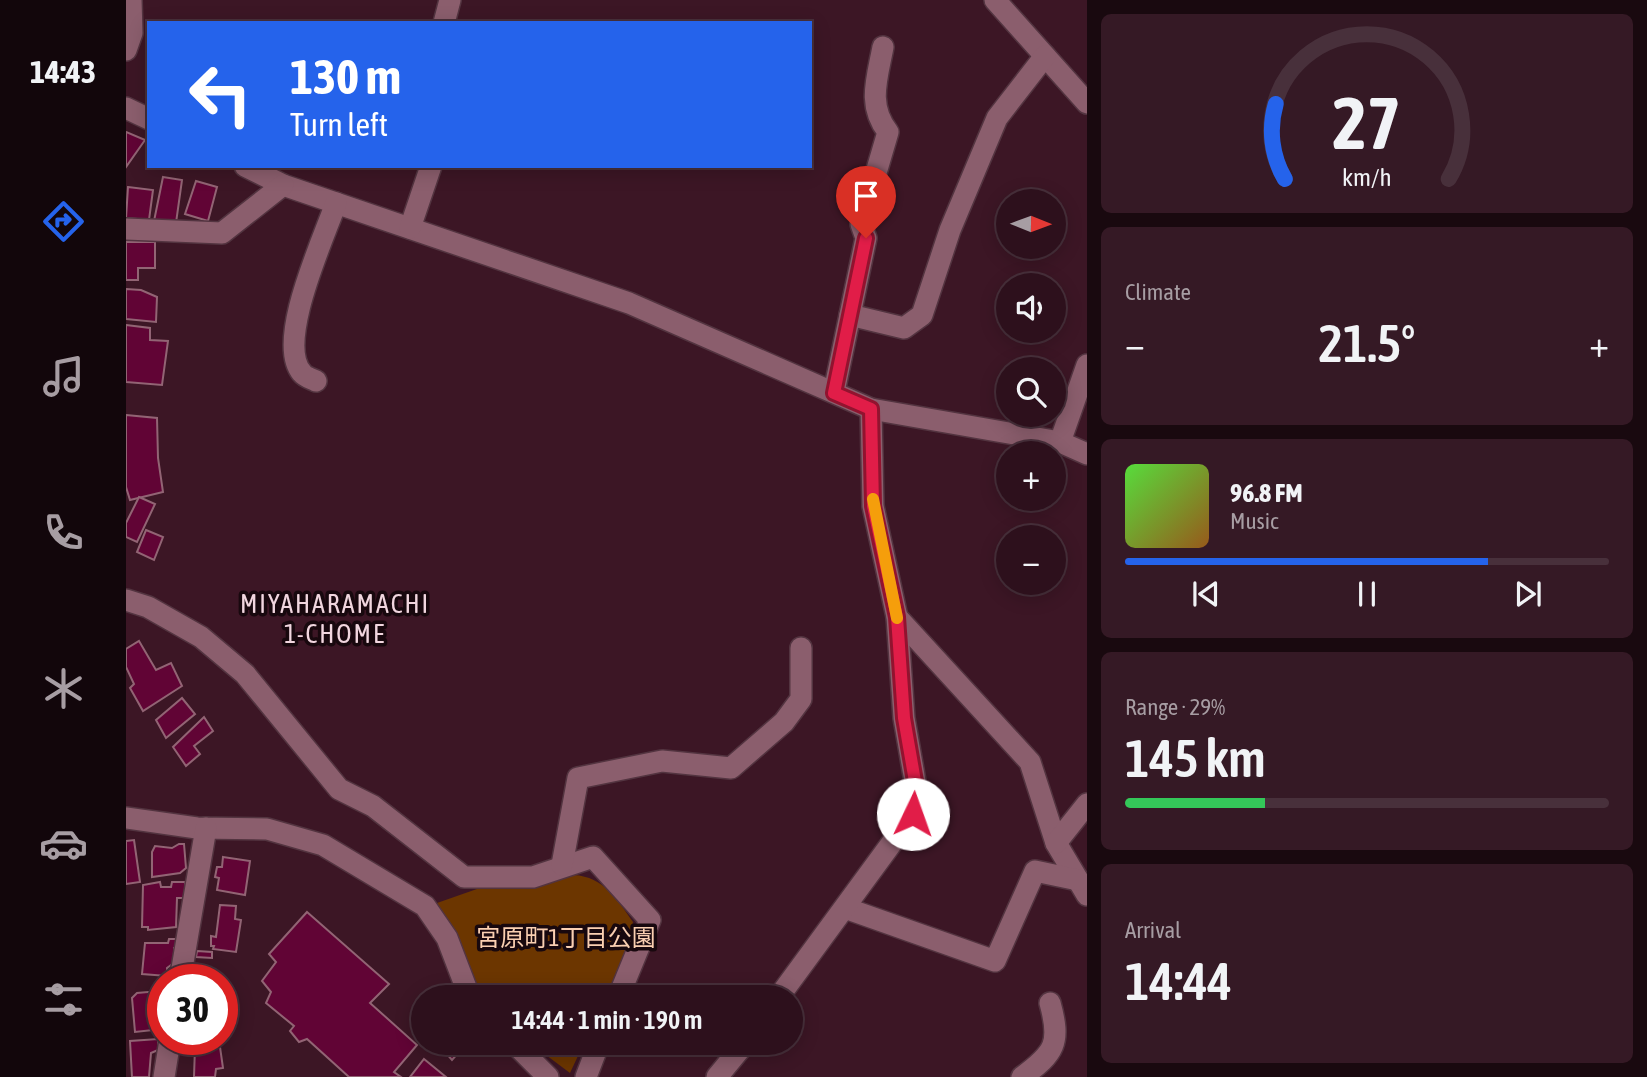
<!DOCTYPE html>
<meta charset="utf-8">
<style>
:root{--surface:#2d101c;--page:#351925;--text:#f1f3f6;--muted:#a79da3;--line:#48303b;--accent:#2563eb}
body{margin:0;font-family:"Asap Condensed","Noto Sans JP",sans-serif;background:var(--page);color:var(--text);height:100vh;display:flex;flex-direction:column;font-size:26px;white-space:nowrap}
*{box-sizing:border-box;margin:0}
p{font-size:23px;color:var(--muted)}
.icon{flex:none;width:38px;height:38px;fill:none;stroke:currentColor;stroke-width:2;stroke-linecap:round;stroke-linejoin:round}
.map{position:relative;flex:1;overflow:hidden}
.drawer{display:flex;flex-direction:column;gap:14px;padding:14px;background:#19090f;width:560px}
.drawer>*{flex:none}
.banner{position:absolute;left:21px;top:21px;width:665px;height:147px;border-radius:0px;box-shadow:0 4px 18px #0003,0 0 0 2px var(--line);background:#2563eb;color:#fff;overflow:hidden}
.needle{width:46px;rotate:91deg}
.controls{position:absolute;left:870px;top:189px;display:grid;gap:14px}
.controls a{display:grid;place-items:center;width:70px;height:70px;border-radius:50%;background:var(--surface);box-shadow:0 4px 18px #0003,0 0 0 2px var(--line);font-size:35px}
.speed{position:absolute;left:21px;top:964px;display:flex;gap:14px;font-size:35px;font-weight:700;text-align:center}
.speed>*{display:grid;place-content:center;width:91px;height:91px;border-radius:50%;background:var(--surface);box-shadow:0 4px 18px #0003,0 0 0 2px var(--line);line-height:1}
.speed .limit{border:10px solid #d22;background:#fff;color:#111}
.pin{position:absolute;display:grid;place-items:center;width:60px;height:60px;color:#fff;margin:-72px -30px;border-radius:50% 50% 50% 0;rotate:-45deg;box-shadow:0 0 7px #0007}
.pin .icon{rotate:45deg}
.me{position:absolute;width:77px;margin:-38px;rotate:3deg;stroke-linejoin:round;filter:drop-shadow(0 0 5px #0008)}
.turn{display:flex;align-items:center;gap:24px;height:147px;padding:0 28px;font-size:32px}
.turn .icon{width:91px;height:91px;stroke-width:2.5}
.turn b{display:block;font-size:49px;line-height:60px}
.big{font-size:52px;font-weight:600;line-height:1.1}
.drawer .widget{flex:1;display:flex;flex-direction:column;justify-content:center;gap:10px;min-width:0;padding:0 24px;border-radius:10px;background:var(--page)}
.drawer .dial{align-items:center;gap:0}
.dial svg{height:182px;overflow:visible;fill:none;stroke:var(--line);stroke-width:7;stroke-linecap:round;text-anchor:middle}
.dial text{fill:var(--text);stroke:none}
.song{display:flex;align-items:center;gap:21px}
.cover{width:84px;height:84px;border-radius:10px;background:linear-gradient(135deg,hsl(110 70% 55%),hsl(30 70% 35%))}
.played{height:7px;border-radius:4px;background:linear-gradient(90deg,var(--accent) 75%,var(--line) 75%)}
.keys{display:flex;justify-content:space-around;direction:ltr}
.heat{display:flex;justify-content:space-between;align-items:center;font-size:38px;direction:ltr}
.charge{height:10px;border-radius:5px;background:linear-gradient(90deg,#34c759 29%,var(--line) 0)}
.trip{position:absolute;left:285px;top:985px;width:392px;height:70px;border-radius:35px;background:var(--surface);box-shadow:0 4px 18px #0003,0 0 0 2px var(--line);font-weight:600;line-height:70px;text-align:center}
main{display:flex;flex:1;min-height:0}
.menu{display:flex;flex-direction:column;width:126px;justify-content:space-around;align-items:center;background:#12060b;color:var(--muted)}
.menu .icon{width:49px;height:49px}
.menu .current{color:var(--accent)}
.menu b{font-size:32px;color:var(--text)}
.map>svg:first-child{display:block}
</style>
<main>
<nav class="menu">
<b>14:43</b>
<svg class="icon current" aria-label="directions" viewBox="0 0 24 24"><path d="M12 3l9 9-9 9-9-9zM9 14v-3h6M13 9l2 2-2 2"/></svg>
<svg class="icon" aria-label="music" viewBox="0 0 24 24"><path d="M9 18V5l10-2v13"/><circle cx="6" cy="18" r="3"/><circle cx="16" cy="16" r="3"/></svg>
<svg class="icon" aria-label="phone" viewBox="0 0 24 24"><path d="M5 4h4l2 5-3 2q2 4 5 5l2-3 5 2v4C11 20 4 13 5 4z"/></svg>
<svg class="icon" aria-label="climate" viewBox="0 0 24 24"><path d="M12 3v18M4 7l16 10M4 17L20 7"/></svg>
<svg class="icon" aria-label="car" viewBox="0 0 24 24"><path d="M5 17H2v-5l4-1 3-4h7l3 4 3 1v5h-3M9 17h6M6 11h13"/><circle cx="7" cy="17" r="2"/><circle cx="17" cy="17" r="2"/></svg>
<svg class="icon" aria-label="filters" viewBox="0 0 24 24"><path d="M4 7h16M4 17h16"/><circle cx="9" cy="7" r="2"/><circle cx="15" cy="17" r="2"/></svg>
</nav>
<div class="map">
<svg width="961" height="1077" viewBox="0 0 961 1077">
<rect width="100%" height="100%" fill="#3c1625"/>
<g fill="#6c3600">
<path d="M448 875C478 877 491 899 507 922L502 950 479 997H358L349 989 337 955 311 903 368 883H400Z"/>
<polygon points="404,1043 458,1043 444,1073"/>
</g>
<g fill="#610435" stroke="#926474" stroke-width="2">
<polygon points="0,132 19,140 0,167"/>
<polygon points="37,177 56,180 50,223 28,221"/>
<polygon points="70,181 91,187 82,221 59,214"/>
<polygon points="2,187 27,190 23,220 0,218"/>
<polygon points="0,242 29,242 29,268 12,268 12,280 0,280"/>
<polygon points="0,289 15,290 31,297 30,322 0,319"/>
<polygon points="0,325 24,328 24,340 42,341 36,385 0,382"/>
<polygon points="0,415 31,418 32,458 37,492 4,500 0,487"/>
<polygon points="13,497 29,504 11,542 0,537 0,523"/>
<polygon points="20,530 37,537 28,560 11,552"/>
<polygon points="13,641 30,670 45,663 56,686 17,711 4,688 8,684 0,667 0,649"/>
<polygon points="56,698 69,714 40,738 30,720"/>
<polygon points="78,717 87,731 68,746 74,754 60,766 47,747"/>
<polygon points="8,840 14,882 0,884 0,841"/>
<polygon points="53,844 58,844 60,868 54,873 26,877 26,852 29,846 46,848"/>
<polygon points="97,857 124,861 119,895 91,890 93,878 89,877 91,867 96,867"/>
<polygon points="34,882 35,887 45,887 46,882 59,882 61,898 51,898 50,927 22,930 22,927 16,927 17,885"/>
<polygon points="94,905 110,906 109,919 115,920 110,952 87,949 88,946 85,946 85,936 90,937"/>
<polygon points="181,912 263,984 244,1003 291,1045 268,1072 275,1077 223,1077 181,1039 173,1042 164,1031 168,1026 140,1003 145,992 136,981 150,962 143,954"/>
<polygon points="43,939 51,939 51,948 48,948 49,962 41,968 41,976 16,974 19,943 42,943"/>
<polygon points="71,951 86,952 86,958 70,957"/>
<polygon points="33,991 36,1029 9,1032 6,998 11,993"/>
<polygon points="32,1039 32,1050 25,1053 23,1077 6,1077 4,1041"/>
<polygon points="317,1043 341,1043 326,1060 314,1046"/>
<polygon points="69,1047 94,1047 97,1068 90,1069 89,1077 68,1077"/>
<polygon points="298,1059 320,1077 284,1077"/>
</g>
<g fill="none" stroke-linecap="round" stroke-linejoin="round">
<g stroke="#533440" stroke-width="24">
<g id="minor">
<polyline points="869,0 961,103"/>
<polyline points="318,23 324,0"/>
<polyline points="0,50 6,33 5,0"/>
<polyline points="0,108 23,119"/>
<polyline points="119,166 157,185 503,303 745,409 934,442 961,454"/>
<polyline points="284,228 305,166"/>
<polyline points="0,229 96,233 157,185"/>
<polyline points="724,315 778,328 796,315 824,230 871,118 919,56"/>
<path d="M190 381C186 379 179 377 176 373 149 342 198 238 210 203"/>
<path d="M708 392 740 238 735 224 762 132C741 105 751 79 757 47"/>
<polyline points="934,442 961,365"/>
<polyline points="0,600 22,607 75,637 119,674 213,789 247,806 338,877 407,877 467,857 524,920 492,998"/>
<polyline points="771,617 904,762 930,843 961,895"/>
<polyline points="0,818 71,828 141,829 197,845 299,906 321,938 344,998"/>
<polyline points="930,843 961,804"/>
<polyline points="436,865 452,778 536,761 605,768 658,722 675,699 675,648"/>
<polyline points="719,908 869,961 909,871 952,880"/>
<polyline points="54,980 80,828"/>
<polyline points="652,998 787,814 790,787 778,718 771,617 747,506 745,409"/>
<polyline points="388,1043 422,1077"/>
<polyline points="38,1077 44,1040"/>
<polyline points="460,1077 473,1043"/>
<polyline points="591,1077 619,1043"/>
<path d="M896 1077C929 1053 935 1043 924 1003"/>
</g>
</g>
<use href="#minor" stroke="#8b5e6d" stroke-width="21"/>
</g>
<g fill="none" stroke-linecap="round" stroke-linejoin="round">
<g stroke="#92132f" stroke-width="18">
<polyline id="route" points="740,238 708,393 745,409 747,506 771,617 778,718 790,787 787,814"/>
</g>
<use href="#route" stroke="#e11d48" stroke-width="12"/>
<polyline stroke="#f59e0b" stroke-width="12" points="747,499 771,618"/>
</g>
<g text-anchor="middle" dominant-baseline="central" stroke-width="7" stroke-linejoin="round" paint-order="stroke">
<g font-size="24" fill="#facfb1" stroke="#18080e">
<text x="440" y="937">宮原町1丁目公園</text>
</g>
<g font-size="26" letter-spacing="2" fill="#f1d6df" stroke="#18080e">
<text x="209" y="604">MIYAHARAMACHI<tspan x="209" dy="30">1-CHOME</tspan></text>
</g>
</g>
</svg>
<div class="controls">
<a><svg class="needle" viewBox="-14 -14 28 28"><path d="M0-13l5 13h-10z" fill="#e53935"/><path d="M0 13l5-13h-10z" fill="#a79da3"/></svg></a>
<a><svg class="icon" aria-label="sound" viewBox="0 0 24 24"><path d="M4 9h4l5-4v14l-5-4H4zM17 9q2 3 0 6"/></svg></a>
<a><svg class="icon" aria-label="search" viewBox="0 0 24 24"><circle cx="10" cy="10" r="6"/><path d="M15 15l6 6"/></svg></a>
<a>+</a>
<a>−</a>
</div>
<div class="speed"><div class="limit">30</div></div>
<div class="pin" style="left:740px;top:238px;background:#d93025"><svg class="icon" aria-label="arrive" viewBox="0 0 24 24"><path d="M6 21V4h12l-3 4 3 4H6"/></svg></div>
<svg class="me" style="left:787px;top:814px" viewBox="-20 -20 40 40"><circle r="19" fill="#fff"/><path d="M0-13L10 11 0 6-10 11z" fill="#e11d48"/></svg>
<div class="trip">14:44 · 1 min · 190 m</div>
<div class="banner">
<div class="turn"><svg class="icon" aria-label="left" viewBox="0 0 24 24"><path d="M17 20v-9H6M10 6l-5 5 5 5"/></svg><div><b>130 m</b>Turn left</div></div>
</div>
</div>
<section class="drawer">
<div class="widget dial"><svg viewBox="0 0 100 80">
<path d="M14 69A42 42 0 1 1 86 69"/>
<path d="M14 69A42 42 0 0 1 10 36" stroke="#2563eb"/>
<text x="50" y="56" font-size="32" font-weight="700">27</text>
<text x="50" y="72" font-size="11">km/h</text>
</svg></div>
<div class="widget"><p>Climate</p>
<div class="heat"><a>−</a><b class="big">21.5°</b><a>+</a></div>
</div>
<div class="widget">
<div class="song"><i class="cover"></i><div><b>96.8 FM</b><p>Music</p></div></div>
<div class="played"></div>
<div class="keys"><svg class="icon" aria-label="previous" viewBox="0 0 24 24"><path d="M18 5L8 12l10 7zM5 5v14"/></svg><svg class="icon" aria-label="pause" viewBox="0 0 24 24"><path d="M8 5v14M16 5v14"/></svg><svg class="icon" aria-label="next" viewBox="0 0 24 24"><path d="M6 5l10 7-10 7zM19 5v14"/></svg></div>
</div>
<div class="widget"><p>Range · 29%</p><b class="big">145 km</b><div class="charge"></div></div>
<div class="widget"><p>Arrival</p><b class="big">14:44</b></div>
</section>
</main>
